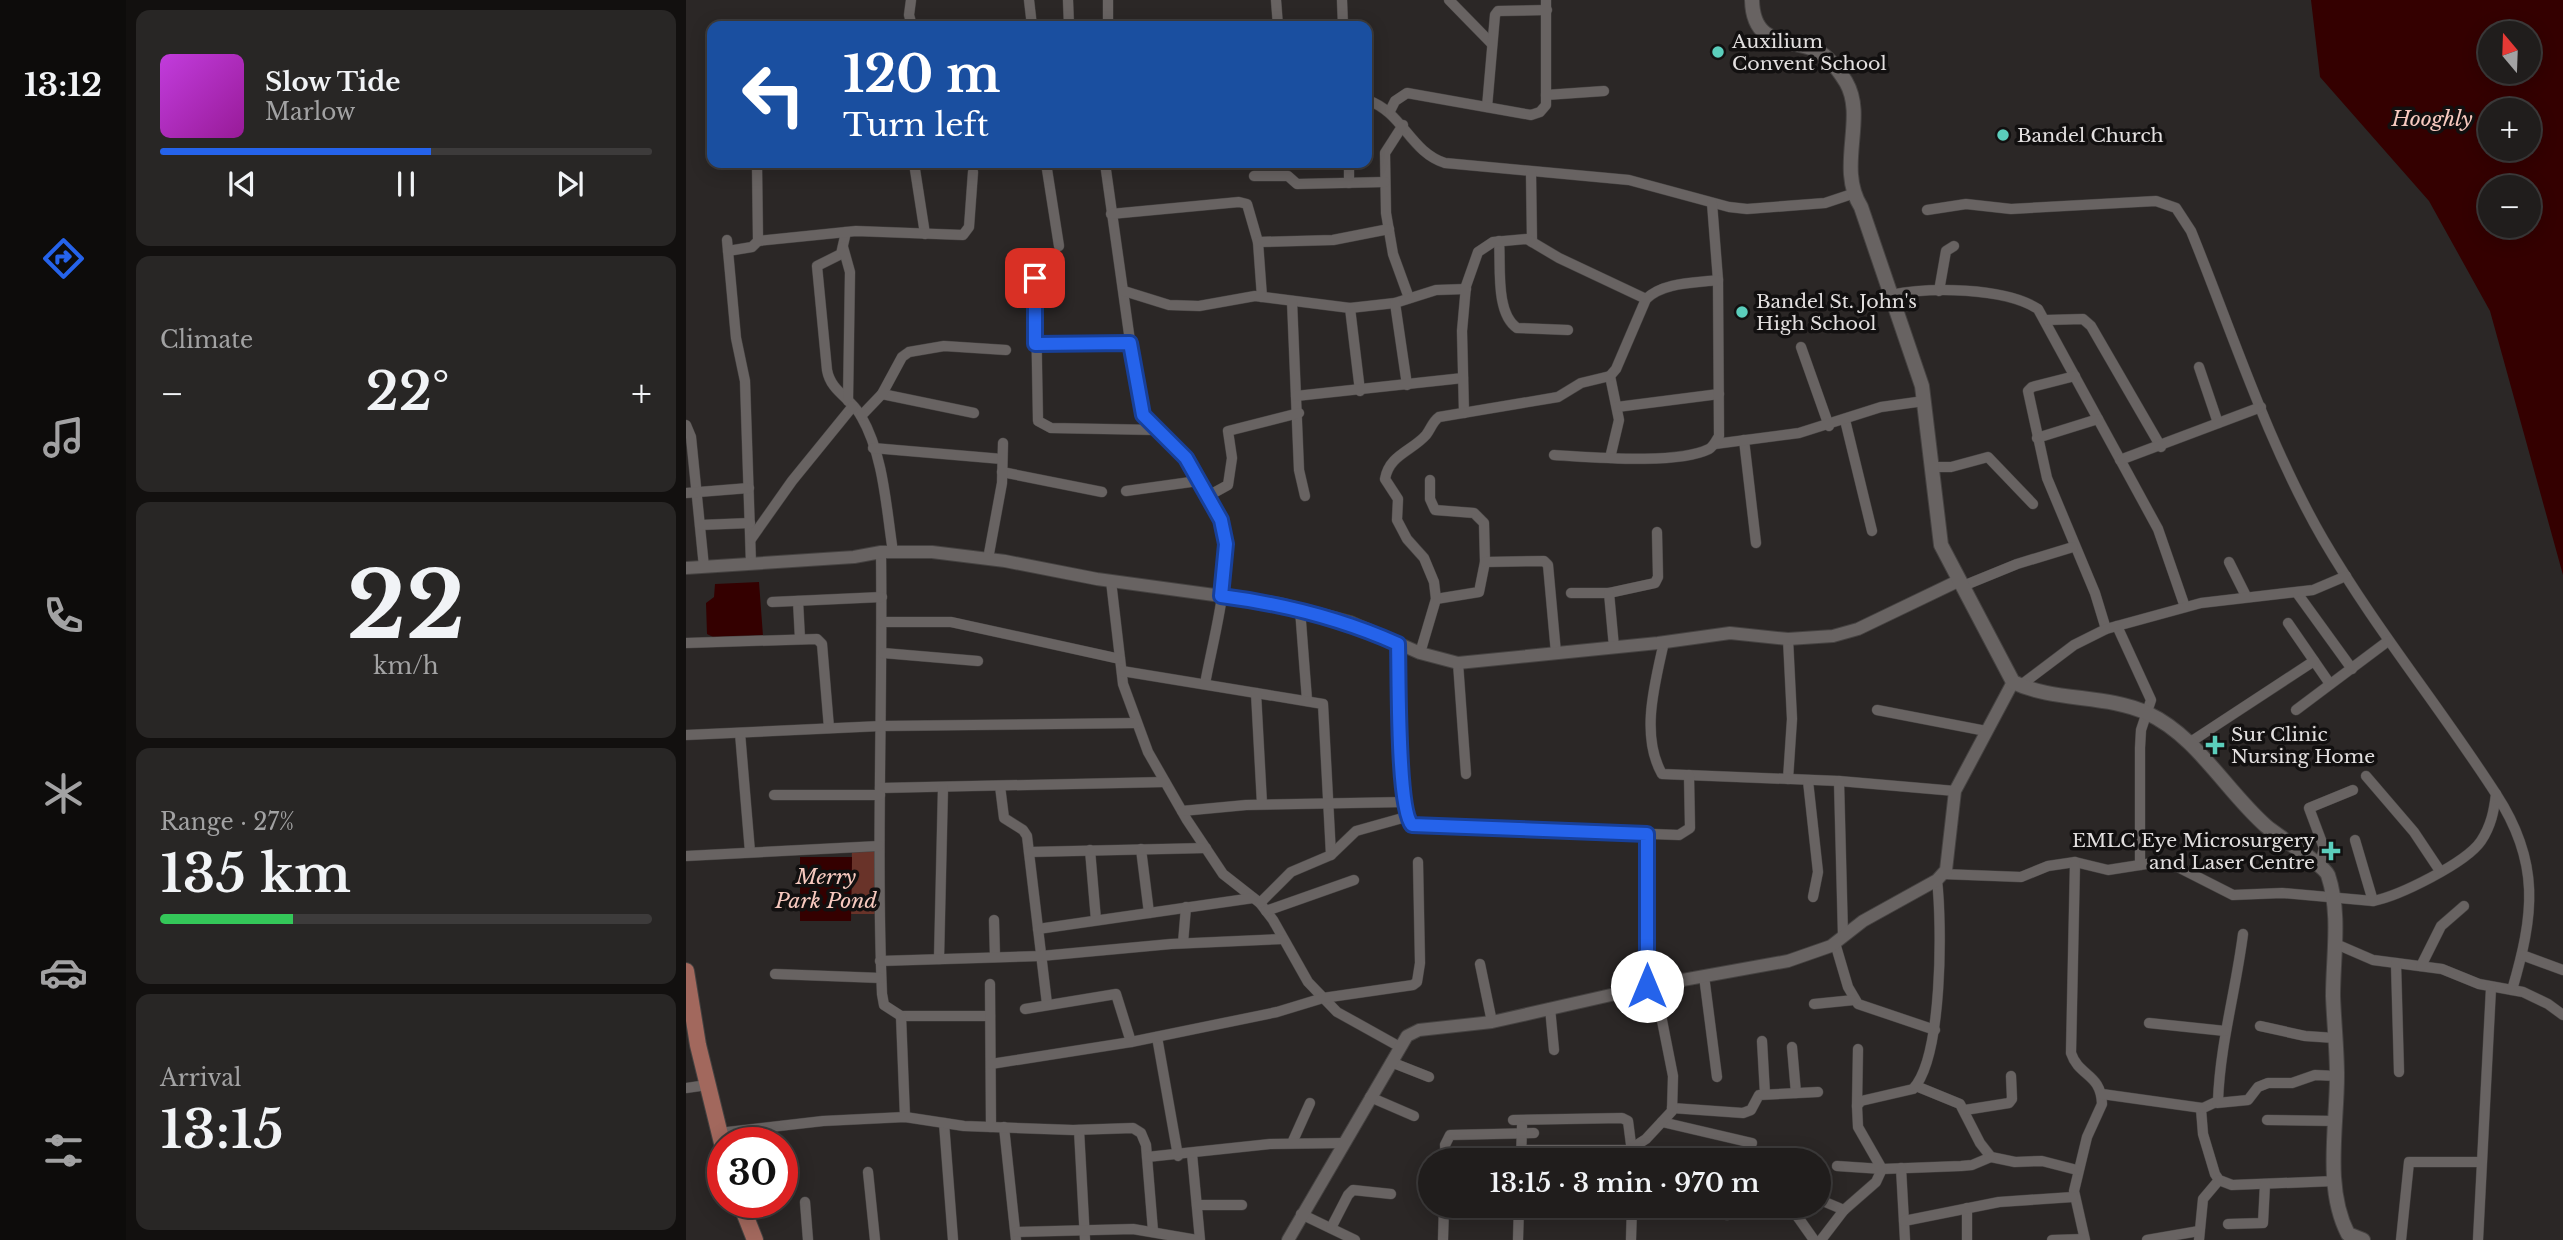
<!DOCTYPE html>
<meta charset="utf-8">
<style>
:root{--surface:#201d1c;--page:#282625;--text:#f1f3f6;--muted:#a2a2a3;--line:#3d3b3b;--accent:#2563eb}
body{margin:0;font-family:"Libre Baskerville",serif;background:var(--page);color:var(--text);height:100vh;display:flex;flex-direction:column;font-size:26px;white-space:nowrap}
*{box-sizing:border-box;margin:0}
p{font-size:23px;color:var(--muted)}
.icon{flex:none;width:38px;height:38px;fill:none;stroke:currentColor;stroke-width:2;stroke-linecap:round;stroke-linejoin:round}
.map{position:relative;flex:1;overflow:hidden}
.side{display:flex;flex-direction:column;gap:10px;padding:10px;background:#12100f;width:560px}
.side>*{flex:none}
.banner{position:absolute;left:21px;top:21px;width:665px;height:147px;border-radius:14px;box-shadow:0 4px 18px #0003,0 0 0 2px var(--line);background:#1a4fa0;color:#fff;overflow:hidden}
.needle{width:46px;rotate:341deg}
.fabs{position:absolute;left:1792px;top:21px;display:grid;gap:14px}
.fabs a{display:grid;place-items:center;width:63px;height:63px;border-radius:50%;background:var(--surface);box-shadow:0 4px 18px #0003,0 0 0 2px var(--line);font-size:35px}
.speed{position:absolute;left:21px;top:1127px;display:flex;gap:14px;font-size:35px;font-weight:700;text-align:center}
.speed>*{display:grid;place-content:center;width:91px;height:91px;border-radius:50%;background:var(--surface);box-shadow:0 4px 18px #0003,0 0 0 2px var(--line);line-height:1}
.speed .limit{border:10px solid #d22;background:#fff;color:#111}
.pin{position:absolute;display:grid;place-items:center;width:60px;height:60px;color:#fff;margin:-30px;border-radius:14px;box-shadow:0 4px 10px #0006}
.me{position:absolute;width:77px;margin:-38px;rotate:0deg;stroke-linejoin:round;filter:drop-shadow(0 0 5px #0008)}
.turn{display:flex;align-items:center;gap:24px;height:147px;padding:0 21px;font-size:32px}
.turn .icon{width:91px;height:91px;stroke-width:2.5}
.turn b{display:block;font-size:49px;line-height:60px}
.big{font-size:52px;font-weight:600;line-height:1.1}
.side .card{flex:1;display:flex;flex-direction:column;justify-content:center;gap:10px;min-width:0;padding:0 24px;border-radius:14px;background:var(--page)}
.side .dial{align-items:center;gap:0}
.dial b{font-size:91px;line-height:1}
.song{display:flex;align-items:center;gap:21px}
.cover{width:84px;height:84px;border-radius:10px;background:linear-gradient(135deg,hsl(290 70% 55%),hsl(300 70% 35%))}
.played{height:7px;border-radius:4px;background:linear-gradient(90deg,var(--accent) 55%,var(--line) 55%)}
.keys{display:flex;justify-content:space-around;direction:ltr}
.heat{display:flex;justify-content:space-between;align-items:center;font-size:38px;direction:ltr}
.charge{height:10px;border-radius:5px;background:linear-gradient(90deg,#34c759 27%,var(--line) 0)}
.trip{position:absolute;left:732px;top:1148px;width:413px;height:70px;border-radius:35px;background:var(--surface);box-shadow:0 4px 18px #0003,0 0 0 2px var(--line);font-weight:600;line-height:70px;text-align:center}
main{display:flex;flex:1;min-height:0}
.tab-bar{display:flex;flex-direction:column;width:126px;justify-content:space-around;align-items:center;background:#0d0c0b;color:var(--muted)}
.tab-bar .icon{width:49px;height:49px}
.tab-bar .active{color:var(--accent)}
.tab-bar b{font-size:32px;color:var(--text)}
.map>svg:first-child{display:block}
</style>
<main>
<nav class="tab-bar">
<b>13:12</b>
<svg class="icon active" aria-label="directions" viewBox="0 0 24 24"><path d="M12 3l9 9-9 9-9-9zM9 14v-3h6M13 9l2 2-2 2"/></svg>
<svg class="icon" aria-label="music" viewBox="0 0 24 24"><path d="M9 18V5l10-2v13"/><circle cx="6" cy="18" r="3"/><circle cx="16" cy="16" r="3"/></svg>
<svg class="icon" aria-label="phone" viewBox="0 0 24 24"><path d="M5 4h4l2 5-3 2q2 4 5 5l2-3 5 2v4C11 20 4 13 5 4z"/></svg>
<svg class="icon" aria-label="climate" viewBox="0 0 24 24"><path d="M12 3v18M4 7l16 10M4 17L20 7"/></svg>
<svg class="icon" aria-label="car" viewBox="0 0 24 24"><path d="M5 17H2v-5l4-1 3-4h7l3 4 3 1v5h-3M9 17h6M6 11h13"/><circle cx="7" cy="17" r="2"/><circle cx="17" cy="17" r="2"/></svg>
<svg class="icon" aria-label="filters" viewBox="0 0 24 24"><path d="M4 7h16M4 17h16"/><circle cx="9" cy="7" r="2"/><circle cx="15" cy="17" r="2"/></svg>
</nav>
<section class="side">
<div class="card">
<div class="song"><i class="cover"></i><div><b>Slow Tide</b><p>Marlow</p></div></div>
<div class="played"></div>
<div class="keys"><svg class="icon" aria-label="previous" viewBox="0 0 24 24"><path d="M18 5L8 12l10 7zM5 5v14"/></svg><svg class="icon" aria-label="pause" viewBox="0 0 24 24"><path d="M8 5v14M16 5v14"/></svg><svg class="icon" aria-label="next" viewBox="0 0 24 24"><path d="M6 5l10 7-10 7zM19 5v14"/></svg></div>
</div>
<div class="card"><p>Climate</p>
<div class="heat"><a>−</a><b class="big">22°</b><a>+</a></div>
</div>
<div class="card dial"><b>22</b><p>km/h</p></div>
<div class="card"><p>Range · 27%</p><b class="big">135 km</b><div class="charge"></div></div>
<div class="card"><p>Arrival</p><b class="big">13:15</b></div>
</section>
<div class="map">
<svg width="1877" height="1240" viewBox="0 0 1877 1240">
<rect width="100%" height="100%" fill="#2b2726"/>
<polygon fill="#693329" points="166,844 193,845 192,914 165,914"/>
<g fill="#340000" fill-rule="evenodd">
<path d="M1625 0H1877V575L1804 311 1743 201 1634 77ZM1804 33H1843V72H1804ZM1804 110H1843V149H1804ZM1804 187H1843V226H1804Z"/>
<polygon points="73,582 77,636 31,639 21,634 20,603 28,597 29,584"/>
<polygon points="114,857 166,857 165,921 114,921"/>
</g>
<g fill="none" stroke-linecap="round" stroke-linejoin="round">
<g stroke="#454241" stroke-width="11">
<g id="minor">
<polyline points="225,0 223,15 226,26"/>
<polyline points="343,0 346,26"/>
<polyline points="382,0 383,26"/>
<polyline points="422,0 422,26"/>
<polyline points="590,0 592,26"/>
<polyline points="656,0 657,26"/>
<polyline points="763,0 806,44"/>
<polyline points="860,95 918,91"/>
<path d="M681 100C717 112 724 152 759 163L943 180 1043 207 1061 209 1139 203 1166 194"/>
<polyline points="801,107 809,15 812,11 861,10"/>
<polyline points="704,111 709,101 721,93 845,115 854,112 860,105 860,0"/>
<polyline points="717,125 699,153 700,213 707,254 723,298"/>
<polyline points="228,163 239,234"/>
<polyline points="360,163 373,246"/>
<path d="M419 163 453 405C462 429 488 438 501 460 512 479 528 500 535 521 549 566 527 638 519 684"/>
<polyline points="663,163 663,183"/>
<polyline points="845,172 846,242"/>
<polyline points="568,176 602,176 611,184 699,182"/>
<path d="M1241 210 1280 204 1325 209 1470 201 1490 208 1505 231C1547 334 1581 442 1637 539 1689 628 1754 707 1810 794 1808 811 1805 826 1795 841 1780 863 1713 896 1687 901L1596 893 1547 895 1484 863 1473 862 1422 870 1389 862 1362 866 1335 877 1256 874"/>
<polyline points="425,214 553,202 561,204 572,242 576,297"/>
<path d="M160 232 155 254 131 266 141 370C145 392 164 397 175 416 198 456 200 507 207 552"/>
<polyline points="41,240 50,338 59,381 65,564"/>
<polyline points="72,241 170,231 277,235 283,227 287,172"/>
<path d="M813 241C815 265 809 313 831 328L882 330"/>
<polyline points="572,242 647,240 703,229"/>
<polyline points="157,247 164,272 162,401"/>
<polyline points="42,251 66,247 72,241 71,163"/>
<polyline points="349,256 352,421 365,428 471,430"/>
<polyline points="438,291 483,305 513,306 569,296 664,308 709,303 750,290 780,289"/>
<polyline points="1253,291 1260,251 1268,246"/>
<path d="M1205 295C1243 287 1318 287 1352 309L1472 529 1499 607"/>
<polyline points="606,301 613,470 619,496"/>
<polyline points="709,303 721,385"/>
<polyline points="664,308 674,391"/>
<polyline points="1360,320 1397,319 1405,326 1475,447"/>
<polyline points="349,344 445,343"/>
<polyline points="1115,347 1143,426"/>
<polyline points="1513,367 1532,423"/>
<polyline points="924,376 933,420 924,458"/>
<polyline points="1389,376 1346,387 1342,391 1361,478 1409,593 1420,629"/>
<polyline points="196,394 288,413"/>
<polyline points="610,396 777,378"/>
<polyline points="931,407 1033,394"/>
<polyline points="778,413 776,331 780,286 792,252 807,242 841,239 873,258 960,299"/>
<polyline points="175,416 196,394 216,357 223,352 258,346 320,350"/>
<polyline points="1159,420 1186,531"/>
<polyline points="0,425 5,437 18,567"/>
<polyline points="1351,438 1412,419"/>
<polyline points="1058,440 1070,543"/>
<polyline points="1029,444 1113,433 1195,407 1238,401"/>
<polyline points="187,448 316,459"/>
<path d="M868 455C905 457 991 465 1023 449 1027 447 1030 441 1033 436L1032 280 1026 203"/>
<polyline points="1434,460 1575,407"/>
<polyline points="1246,467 1265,467 1302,457 1347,504"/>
<polyline points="316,472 416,492"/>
<polyline points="744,480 744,499 749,510 788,513 798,523 799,562 793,592 750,599"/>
<polyline points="440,491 512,481"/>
<polyline points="0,493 63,488"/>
<polyline points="522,496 542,485 546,458 542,431 613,413"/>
<polyline points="14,525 64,523"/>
<polyline points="65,539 106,481 167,406"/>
<path d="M195 552C197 699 190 847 196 994L198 1005 215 1016H304"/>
<polyline points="302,559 316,483 317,443"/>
<polyline points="799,562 858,561 862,565 870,653"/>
<polyline points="1543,562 1560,596"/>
<polyline points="425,581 437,684 462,752 501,820 537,874 574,903 587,920 622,982 651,1012 714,1047"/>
<polyline points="1277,586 1331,564 1387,547"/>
<polyline points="885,593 923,593 969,583 972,577 971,532"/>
<polyline points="923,593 928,647"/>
<polyline points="1611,593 1666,669"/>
<polyline points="112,601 114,639"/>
<polyline points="86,602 196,597"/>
<polyline points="614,609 621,700"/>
<polyline points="196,622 265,622 434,659"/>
<polyline points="1602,623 1644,684"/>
<polyline points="1431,626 1465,700 1455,730 1454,748 1454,865"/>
<polyline points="1102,639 1106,719 1102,779"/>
<path d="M978 642C969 683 954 735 976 774L1153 781 1269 791"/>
<polyline points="0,643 131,639 136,644 143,728"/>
<path d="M712 644C713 673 711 810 726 825L993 835 1004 828 1003 775"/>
<polyline points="197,653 292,661"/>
<path d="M734 653 750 599 748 582 738 558 721 539 711 520 712 499 699 479C703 455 726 451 740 435 745 429 746 422 753 417L872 397 895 383 924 376 930 369 960 299C977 282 1009 283 1032 280"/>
<polyline points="772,663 780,774"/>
<polyline points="436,671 637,704 645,855"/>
<polyline points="1335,685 1388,645 1420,629 1515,603 1627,590 1660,576"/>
<polyline points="570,693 576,804"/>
<polyline points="1191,710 1300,731"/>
<polyline points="1610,710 1702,641"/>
<polyline points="54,733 64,852"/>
<polyline points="0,735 195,726 451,723"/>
<polyline points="1503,743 1628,661"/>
<polyline points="1680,776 1728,832 1754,871"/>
<polyline points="1122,781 1132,872 1127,897"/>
<polyline points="1153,781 1157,936"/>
<polyline points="314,786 318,818 337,830 341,836 361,1004"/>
<polyline points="194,788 479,782"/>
<path d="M1810 794C1855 863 1848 915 1826 990"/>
<polyline points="88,795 194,795"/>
<polyline points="496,811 560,805 719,802"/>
<polyline points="961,834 961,986"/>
<polyline points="1669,840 1687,901"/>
<polyline points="455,849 463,913"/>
<polyline points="404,850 410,920"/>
<polyline points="343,852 520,848"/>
<polyline points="0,856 193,846"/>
<path d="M1389 862 1385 1053C1393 1077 1415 1073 1416 1104L1401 1137 1388 1191 1399 1240"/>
<polyline points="1634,863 1638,848 1623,808 1667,790"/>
<polyline points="574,903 605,872 645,855 670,831 720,817"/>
<polyline points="580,911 668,880"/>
<polyline points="308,920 309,957"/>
<polyline points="352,929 567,898"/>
<path d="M1557 934C1550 990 1534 1044 1532 1101L1515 1109 1517 1134 1529 1174 1533 1180 1546 1185 1649 1181"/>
<polyline points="497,943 500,907"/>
<polyline points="1149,943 1162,987 1172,1004 1249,1030"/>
<polyline points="1650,944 1687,960 1756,969 1793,984 1837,992 1862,1004 1877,1015"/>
<polyline points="1836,955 1877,970"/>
<polyline points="253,959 257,787"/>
<polyline points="194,961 355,956 485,944 597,939"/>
<polyline points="1710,963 1713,1072"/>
<polyline points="794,964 806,1022"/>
<polyline points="1735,966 1755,926 1778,906"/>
<polyline points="89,974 195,978"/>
<polyline points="1018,976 1031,1077"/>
<polyline points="304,984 305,1127"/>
<polyline points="1128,1004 1168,1000"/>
<polyline points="864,1008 868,1050"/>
<polyline points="339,1009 430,994 445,1042"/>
<polyline points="215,1016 219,1117"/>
<polyline points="1463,1023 1539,1031"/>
<polyline points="1574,1026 1619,1036 1649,1038"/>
<polyline points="471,1037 492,1156"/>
<polyline points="1076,1041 1079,1094"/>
<polyline points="1106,1047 1110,1093"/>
<polyline points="705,1062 743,1077"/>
<polyline points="305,1064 445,1042 591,1012 637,998 727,985 731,982 734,963 732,862"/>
<polyline points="1230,1086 1274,1104 1294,1143 1305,1157 1329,1162 1356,1161 1391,1170"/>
<polyline points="0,1088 21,1085"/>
<polyline points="1416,1094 1516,1108"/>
<polyline points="684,1097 728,1116"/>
<polyline points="1531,1103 1562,1100 1572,1087 1582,1083 1606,1083 1629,1075 1651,1076"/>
<polyline points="1171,1106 1172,1049"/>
<polyline points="986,1108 1057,1113 1065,1110 1073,1095 1132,1092"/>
<polyline points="1279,1110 1323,1103 1326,1099 1325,1076"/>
<polyline points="827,1120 936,1118 942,1121 947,1160"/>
<polyline points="1581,1120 1650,1121"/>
<polyline points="976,1122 1066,1143"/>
<polyline points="258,1123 267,1240"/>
<polyline points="318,1127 330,1240"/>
<polyline points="393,1130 399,1240"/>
<polyline points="33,1133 137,1121 219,1117 278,1126 387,1130 447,1128 455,1133 460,1145 467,1231"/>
<polyline points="606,1143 624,1103"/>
<polyline points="835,1150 943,1150 960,1139 986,1111 987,1076 969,985"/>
<polyline points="506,1154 514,1240"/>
<polyline points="461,1157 584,1144 657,1143"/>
<polyline points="760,1160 759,1145 764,1135 848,1133"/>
<polyline points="835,1160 836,1126"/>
<polyline points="1151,1166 1196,1169 1275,1166 1286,1165 1305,1157"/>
<polyline points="1215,1168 1219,1240"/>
<polyline points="182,1172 189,1240"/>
<polyline points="1132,1199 1158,1210"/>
<polyline points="119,1202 122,1240"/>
<polyline points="511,1205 556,1205"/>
<polyline points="1040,1206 1041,1215"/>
<polyline points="1104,1206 1128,1240"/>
<polyline points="1281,1208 1281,1240"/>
<polyline points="615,1214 669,1240"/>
<polyline points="1218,1221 1313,1202 1387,1197"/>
<polyline points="1542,1224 1577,1223 1579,1184"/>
<polyline points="645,1228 662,1195 667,1190 705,1194"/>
<polyline points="330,1232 447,1229 511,1240"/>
<polyline points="757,1240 758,1206"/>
<polyline points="832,1240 833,1206"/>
<polyline points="945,1240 946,1206"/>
<path d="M1135 1240 1158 1210 1190 1182 1196 1169 1172 1127 1171 1106 1175 1101 1227 1089C1257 1057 1256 924 1251 880"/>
<polyline points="1366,1240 1398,1239"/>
<polyline points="1461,1240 1513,1231"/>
<polyline points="1513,1240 1517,1199 1533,1180"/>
<polyline points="1715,1240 1723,1162 1795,1162"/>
<polyline points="1792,1240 1805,988"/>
</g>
</g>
<g stroke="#454241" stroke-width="14">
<g id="tertiary">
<polyline points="0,568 168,557 195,552 246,552 319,561 411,579 594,604 664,622 734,653 772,663 972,643 1044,633 1102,639 1147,636 1172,629 1274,580"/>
<polyline points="602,1240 721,1036 733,1030 806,1022 969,985 1102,961 1145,946 1177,921 1251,880 1260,870 1269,791 1327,682"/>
</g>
</g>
<g stroke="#454241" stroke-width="16">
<path id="secondary" d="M1066 0C1067 43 1096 39 1125 48 1140 53 1152 69 1160 82 1181 118 1150 167 1175 207L1236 386 1255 545 1327 682C1368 702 1420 694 1461 713 1511 736 1540 791 1580 826 1593 837 1638 865 1642 875 1655 914 1647 956 1647 996 1648 1023 1651 1050 1651 1076 1651 1126 1638 1188 1662 1234L1677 1240"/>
</g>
<g stroke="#454241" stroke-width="18">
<g id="primary">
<polyline points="0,971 12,1045 37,1147"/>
<polyline points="54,1202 69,1240"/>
</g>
</g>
<use href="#minor" stroke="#686362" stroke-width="10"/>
<use href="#tertiary" stroke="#686362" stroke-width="12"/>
<use href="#secondary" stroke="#686362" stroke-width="14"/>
<use href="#primary" stroke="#a2685d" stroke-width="16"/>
</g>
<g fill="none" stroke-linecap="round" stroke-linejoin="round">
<g stroke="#184099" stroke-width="18">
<path id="route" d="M349 278V344L444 343 457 415 500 458 535 520 540 544 535 596C598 604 654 618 712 644 713 674 711 809 726 825L961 834V986"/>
</g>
<use href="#route" stroke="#2563eb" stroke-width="12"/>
</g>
<g fill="#5bcebc" stroke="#121010" stroke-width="2.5">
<circle cx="1032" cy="52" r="7"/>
<circle cx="1317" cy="135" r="7"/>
<circle cx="1056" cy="312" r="7"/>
<path d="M1525.5 734.5h7v7h7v7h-7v7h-7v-7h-7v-7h7z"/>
<path d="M1641.5 840.5h7v7h7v7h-7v7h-7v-7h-7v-7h7z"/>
</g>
<g text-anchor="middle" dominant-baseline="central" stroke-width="7" stroke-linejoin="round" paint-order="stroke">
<g font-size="19" fill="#e2dfdf" stroke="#121010" text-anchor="start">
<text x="1046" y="41">Auxilium<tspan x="1046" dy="22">Convent School</tspan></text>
<text x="1331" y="135">Bandel Church</text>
<text x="1070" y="301">Bandel St. John's<tspan x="1070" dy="22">High School</tspan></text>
<text x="1545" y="734">Sur Clinic<tspan x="1545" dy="22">Nursing Home</tspan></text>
<text x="1629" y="840" text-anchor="end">EMLC Eye Microsurgery<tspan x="1629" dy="22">and Laser Centre</tspan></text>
</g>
<g font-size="21" font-style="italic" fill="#f7c9bf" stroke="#121010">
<text x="1746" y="119">Hooghly</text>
<text x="140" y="877">Merry<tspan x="140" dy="24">Park Pond</tspan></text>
</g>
</g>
</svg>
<div class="fabs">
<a><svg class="needle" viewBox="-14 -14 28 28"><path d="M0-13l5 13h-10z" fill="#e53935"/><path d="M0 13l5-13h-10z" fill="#a2a2a3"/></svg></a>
<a>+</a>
<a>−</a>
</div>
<div class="speed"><div class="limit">30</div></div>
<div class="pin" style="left:349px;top:278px;background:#d93025"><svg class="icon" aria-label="arrive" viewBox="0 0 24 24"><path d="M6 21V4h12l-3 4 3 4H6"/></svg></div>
<svg class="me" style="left:961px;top:986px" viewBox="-20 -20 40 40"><circle r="19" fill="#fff"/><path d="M0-13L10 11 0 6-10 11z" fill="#2563eb"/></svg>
<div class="trip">13:15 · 3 min · 970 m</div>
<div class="banner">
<div class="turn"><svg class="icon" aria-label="left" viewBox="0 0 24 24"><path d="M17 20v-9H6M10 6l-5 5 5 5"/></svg><div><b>120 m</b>Turn left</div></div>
</div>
</div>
</main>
